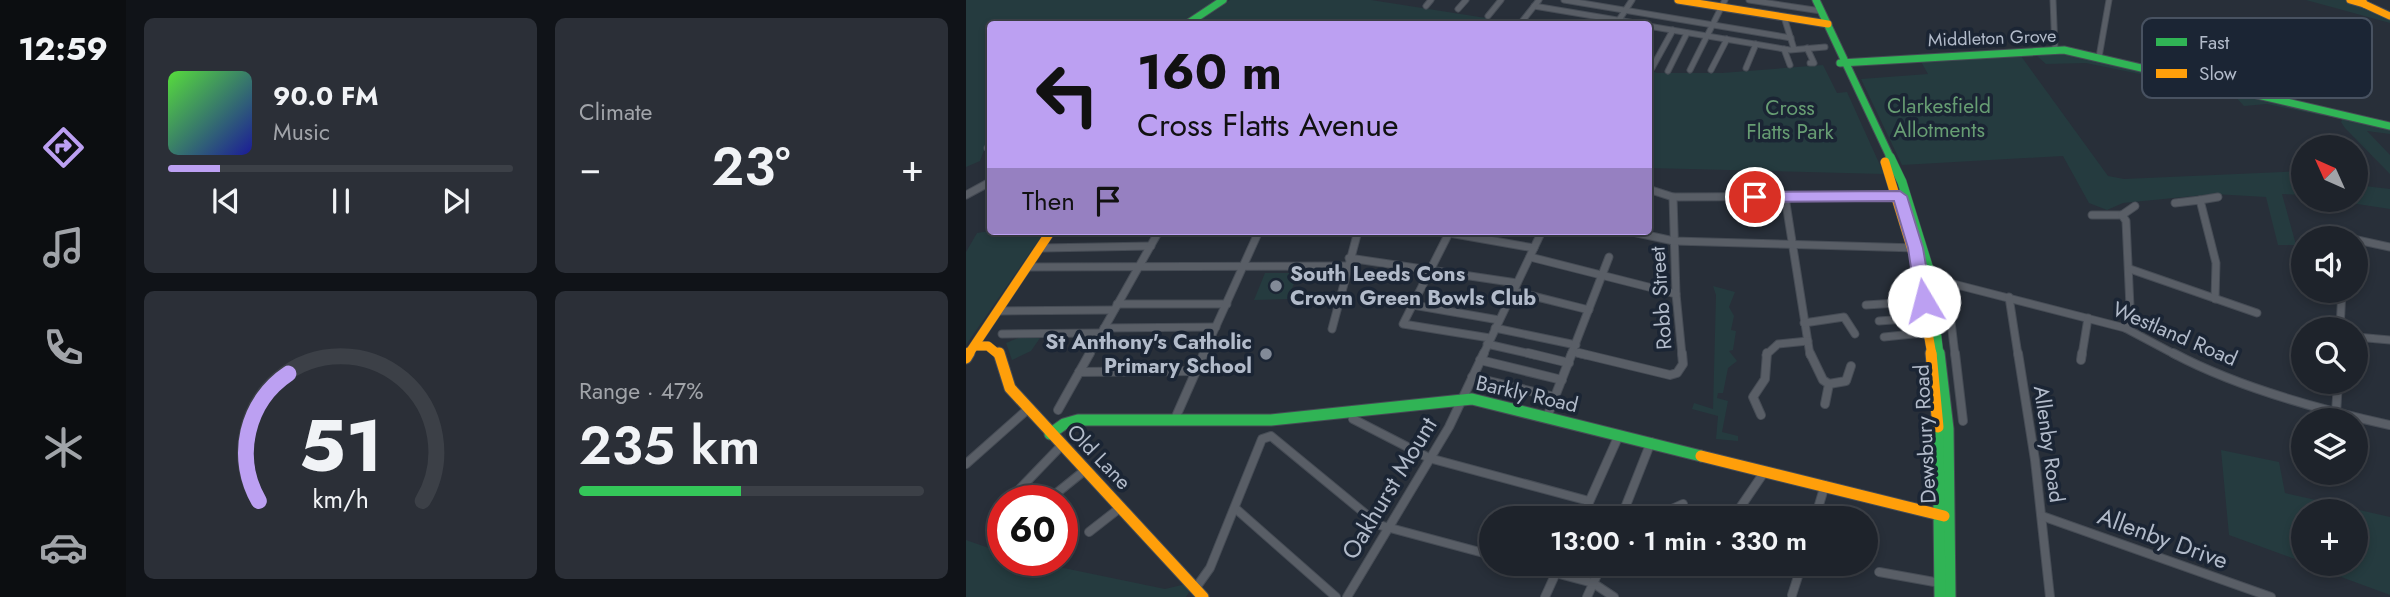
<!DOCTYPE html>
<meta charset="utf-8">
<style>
:root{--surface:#1e232b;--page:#2b2f37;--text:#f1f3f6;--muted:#a1a4a9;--line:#3c4047;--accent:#bca0f2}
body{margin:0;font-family:Jost,sans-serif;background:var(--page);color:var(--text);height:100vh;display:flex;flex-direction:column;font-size:26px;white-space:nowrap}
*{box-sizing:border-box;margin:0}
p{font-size:23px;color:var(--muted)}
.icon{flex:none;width:38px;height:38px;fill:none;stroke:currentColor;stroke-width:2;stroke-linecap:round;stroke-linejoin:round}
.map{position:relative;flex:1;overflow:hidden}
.drawer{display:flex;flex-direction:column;gap:18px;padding:18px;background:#101318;width:840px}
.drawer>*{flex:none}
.banner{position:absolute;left:21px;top:21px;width:665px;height:214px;border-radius:7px;box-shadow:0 4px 10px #0003,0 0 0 2px var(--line);background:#bca0f2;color:#111;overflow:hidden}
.needle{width:46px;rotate:315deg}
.buttons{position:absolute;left:1325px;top:135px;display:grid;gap:14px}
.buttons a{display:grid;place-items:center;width:77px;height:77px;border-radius:50%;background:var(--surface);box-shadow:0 4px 10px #0003,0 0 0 2px var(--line);font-size:35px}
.speed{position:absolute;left:21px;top:485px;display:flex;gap:14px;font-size:35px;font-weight:700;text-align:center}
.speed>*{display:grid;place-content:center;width:91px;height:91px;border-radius:50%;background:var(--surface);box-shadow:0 4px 10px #0003,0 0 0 2px var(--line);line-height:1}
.speed .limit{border:10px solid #d22;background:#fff;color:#111}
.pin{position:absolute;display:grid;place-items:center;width:60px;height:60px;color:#fff;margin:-30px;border:4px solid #fff;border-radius:50%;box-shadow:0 2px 7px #0007}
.me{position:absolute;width:77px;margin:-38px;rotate:352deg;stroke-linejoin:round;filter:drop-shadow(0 0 5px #0008)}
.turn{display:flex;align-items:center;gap:24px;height:147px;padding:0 35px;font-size:32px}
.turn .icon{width:91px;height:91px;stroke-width:2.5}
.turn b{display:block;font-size:49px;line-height:60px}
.then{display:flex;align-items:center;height:66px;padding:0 35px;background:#0003;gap:14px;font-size:26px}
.big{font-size:52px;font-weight:600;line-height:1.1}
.drawer .card{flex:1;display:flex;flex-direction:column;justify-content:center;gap:10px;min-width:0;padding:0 24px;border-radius:10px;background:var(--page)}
.drawer .dial{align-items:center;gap:0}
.dial svg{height:182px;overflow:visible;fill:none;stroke:var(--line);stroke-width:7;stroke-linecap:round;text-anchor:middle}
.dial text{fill:var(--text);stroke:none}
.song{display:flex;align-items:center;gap:21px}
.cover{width:84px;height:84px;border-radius:10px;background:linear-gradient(135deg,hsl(110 70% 55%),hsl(240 70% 35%))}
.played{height:7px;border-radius:4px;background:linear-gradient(90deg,var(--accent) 15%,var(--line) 15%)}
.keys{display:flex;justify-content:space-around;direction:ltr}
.heat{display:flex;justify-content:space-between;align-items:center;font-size:38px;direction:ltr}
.charge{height:10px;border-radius:5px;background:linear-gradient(90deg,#34c759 47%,var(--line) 0)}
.drawer .tiles{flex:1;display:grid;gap:18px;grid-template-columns:repeat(2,1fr)}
.trip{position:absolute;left:513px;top:506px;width:399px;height:70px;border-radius:35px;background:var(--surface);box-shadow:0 4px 10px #0003,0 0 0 2px var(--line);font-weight:600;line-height:70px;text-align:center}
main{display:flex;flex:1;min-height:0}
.tab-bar{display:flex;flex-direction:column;width:126px;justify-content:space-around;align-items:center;background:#0c0e11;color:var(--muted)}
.tab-bar .icon{width:49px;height:49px}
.tab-bar .selected{color:var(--accent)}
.tab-bar b{font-size:32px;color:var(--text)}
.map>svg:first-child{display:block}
</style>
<main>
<nav class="tab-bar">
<b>12:59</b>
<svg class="icon selected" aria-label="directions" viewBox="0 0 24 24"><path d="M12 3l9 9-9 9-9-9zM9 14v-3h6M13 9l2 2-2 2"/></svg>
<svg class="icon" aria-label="music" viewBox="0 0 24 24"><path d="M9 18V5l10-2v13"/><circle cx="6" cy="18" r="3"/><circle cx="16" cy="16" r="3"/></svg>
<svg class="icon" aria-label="phone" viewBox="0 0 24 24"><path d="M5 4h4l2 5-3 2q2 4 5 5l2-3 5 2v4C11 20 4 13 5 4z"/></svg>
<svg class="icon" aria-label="climate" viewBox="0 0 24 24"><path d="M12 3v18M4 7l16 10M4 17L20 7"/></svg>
<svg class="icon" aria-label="car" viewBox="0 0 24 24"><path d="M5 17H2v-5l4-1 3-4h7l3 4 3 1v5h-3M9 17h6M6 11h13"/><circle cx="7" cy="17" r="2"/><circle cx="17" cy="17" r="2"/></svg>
</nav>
<section class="drawer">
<div class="tiles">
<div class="card">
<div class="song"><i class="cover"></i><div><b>90.0 FM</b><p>Music</p></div></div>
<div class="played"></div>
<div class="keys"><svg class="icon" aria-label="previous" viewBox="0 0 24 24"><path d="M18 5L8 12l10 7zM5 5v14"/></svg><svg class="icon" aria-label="pause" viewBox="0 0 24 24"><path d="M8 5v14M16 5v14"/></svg><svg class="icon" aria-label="next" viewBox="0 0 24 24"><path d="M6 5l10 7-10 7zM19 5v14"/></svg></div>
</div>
<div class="card"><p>Climate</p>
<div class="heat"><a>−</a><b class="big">23°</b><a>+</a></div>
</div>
<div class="card dial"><svg viewBox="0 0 100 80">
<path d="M14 69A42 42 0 1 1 86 69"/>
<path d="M14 69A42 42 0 0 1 27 13" stroke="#bca0f2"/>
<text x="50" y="56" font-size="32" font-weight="700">51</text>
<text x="50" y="72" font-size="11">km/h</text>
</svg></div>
<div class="card"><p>Range · 47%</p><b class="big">235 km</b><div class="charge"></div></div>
</div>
</section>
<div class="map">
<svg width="1424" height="597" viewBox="0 0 1424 597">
<rect width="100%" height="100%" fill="#282f39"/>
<g fill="#253b3f">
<polygon points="0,0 251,0 215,24 24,24 24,134 14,161 0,167"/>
<polygon points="264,0 405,0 520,18 542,24 227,24"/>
<polygon points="1340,0 1380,0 1424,17 1424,23"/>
<polygon points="1076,52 1105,54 1356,113 1358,116 1301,104 1278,106 1266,93 1120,63 1080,64 1071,56"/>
<polygon points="1055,56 1142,176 1158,179 1337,171 1337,195 1316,194 1330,245 1312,245 1300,197 1248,194 1157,203 1141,210 1123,203 1097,156 936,165 895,79 962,74 954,60"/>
<polygon points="857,65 871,93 881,92 918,174 683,168 682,69 691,73 756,73"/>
<polygon points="1377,118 1424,129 1424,134 1401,131 1424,155 1424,174 1379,128 1375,122"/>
<polygon points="1390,185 1424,189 1424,209 1365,200 1390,200"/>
<polygon points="24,231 79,231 0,345 0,252 11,233"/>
<polygon points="299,273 332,273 322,299 288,300"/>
<polygon points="747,286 769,292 763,307 768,316 765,330 770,331 767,350 763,351 771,361 762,368 757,393 752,393 751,398 762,401 756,432 772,436 772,441 750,439 752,416 726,409 728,403 747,409 750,295"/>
<polygon points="52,338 74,338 65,351 46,360 40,343"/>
<polygon points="1255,450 1313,462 1319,493 1424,517 1424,595 1340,564 1390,564 1390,511 1337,511 1337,562 1263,535"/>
<polygon points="0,540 37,553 37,560 59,560 199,589 224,583 227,586 220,597 0,597"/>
</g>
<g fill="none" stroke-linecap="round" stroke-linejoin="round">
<g stroke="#464c55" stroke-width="7">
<g id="street-far2">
<polyline points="598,0 825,38"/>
<polyline points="783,0 855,11"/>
<polyline points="1087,0 1089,49"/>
<polyline points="460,6 465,0"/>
<polyline points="568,6 675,24"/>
<polyline points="492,9 500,0"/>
<polyline points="522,16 535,0"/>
<polyline points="818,17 828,49"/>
<polyline points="651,23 666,0"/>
<polyline points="554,24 573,0"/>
<polyline points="682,26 824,50 859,47"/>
<polyline points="1184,30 1245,43 1244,82"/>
<polyline points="841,48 848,63 844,63"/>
<polyline points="818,49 824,65"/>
<polyline points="1133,57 1143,0"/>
<polyline points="686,68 707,30"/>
<polyline points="780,68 790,44"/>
<polyline points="724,70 759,0"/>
<polyline points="745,70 761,39"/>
<polyline points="702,71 721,33"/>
<polyline points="21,148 24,148"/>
</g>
</g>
<g stroke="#464c55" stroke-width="9">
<g id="street-far1">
<polyline points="682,189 707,197 933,196"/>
<polyline points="0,195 24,182"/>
<polyline points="707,197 710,294 716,355"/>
<polyline points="819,197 844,355"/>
<polyline points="1234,200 1252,197"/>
<polyline points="1209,203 1234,200 1250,263 1249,299"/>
<polyline points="1126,215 1156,215 1160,221 1164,307 1159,328"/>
<polyline points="1156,215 1169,206"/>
<polyline points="472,231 568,248"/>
<polyline points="484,231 437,324 524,338"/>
<polyline points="662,231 708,241 951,248"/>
<polyline points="1382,238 1424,247"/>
<polyline points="76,248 185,246"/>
<polyline points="564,257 710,294"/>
<polyline points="383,258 551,283"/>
<polyline points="62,267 381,266"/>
<polyline points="1164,269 1291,313"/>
<polyline points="960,277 1159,328 1210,355"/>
<polyline points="980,280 989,355"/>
<polyline points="547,291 623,310"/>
<polyline points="1043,297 1052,355"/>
<polyline points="151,304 261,304"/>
<polyline points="447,305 533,320"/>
<polyline points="900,305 962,301"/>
<polyline points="32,311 148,310"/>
<polyline points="913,321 965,317"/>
<polyline points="838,323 878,317 889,334"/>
<polyline points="138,328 250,327"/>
<polyline points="529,328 610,345"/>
<polyline points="366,329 392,231"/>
<polyline points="1374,329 1376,290"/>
<polyline points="36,334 135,333"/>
<polyline points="918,337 966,332"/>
<polyline points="1390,337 1424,340"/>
<polyline points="521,344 569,355"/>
<polyline points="607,352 620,355"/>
<polyline points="123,355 193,231"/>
<polyline points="237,355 293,231"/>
<polyline points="517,355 576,231"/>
<polyline points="605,355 643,257"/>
<polyline points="800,355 812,344 842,341"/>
<polyline points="1116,355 1122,318"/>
</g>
</g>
<g stroke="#464c55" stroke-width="10">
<g id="street">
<polyline points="562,353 603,363"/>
<polyline points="613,353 704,375 711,373 717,364 716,353"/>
<polyline points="844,353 857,380 863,384 859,404"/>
<polyline points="989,353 997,421"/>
<polyline points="1052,353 1069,460 1084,597"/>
<path d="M1207 353C1269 386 1355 410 1424 425"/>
<polyline points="514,360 596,380"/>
<polyline points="1115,360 1116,353"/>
<polyline points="113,372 230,371"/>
<polyline points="506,377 589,397"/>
<polyline points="863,384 880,381 885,366"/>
<polyline points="92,410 124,353"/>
<polyline points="1370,413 1372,382"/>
<polyline points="795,415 787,397 799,379 801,353"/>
<polyline points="581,417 606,353"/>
<polyline points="387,419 463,458 623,501"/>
<polyline points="208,421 238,353"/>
<polyline points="0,464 62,409"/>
<polyline points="43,500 95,446"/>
<polyline points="82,500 118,471"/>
<polyline points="269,508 370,597"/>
<polyline points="1076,516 1305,597"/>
<polyline points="616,518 653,435"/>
<polyline points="655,518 685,442"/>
<polyline points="686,518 717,504"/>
<polyline points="767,518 799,471"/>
<polyline points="849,518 859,485"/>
<polyline points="123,532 155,507"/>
<polyline points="556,564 627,583 648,597"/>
<polyline points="913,572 974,583"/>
<polyline points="229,589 244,568 296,439 305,436 413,525 525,555"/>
<polyline points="826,595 836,564"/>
<polyline points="381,597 483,427 518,353"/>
<polyline points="579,597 594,564"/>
<polyline points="621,597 636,564"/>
</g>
</g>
<g stroke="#464c55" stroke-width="9">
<g id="fast-far2">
<polyline points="850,0 925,159"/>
<polyline points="221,24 257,0"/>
<polyline points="874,63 1098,50 1424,126"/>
</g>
</g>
<g stroke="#464c55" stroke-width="10">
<polyline id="fast-far1" points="924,157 936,182 963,269 973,355"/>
</g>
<g stroke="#464c55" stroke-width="13">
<g id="fast">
<polyline points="973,353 982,429 984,597"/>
<polyline points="972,427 974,597"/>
<polyline points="84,434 98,424 112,420 305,420 506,399 735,456"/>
</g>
</g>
<g stroke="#464c55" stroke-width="9">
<g id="slow-far2">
<polyline points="712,0 862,24"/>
<polyline points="1384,0 1398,4 1397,1"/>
<polyline points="1398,4 1424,16"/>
</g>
</g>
<g stroke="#464c55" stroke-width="10">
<g id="slow-far1">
<polyline points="919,162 949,260 966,355"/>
<polyline points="9,346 22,346 33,355"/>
<polyline points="2,355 85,231"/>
</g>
</g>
<g stroke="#464c55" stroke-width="13">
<g id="slow">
<polyline points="33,353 44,388 237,597"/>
<polyline points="965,353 972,427"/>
<polyline points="0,358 3,353"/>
<polyline points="735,456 978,516"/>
</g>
</g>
<use href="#street-far2" stroke="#595e66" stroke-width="5"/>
<use href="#street-far1" stroke="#595e66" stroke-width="7"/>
<use href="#street" stroke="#595e66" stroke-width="8"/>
<use href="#fast-far2" stroke="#30b455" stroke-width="7"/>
<use href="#fast-far1" stroke="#30b455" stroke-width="9"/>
<use href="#fast" stroke="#30b455" stroke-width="11"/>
<use href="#slow-far2" stroke="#ff9f0a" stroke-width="7"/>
<use href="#slow-far1" stroke="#ff9f0a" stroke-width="9"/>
<use href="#slow" stroke="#ff9f0a" stroke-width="11"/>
</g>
<polygon fill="#bca0f2" stroke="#7a689d" stroke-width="2" points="934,191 941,196 957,248 966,301 958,307 950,301 942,248 928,201 789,202 782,197 789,192"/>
<g fill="#828a97" stroke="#1b2534" stroke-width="2.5">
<circle cx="310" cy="286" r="7"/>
<circle cx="300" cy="354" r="7"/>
</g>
<g text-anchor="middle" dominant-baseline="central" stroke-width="7" stroke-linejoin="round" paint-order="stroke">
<g font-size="18" fill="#b2bbca" stroke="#1b2534">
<text transform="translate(1026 38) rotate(-2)">Middleton Grove</text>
</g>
<g font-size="21" fill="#679d73" stroke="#1b2534">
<text x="973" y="106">Clarkesfield<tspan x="973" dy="24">Allotments</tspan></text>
<text x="824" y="108">Cross<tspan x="824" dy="24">Flatts Park</tspan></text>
</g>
<g font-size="21" font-weight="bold" fill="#b2bbca" stroke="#1b2534" text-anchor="start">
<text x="324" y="274">South Leeds Cons<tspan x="324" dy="24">Crown Green Bowls Club</tspan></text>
<text x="286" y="342" text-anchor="end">St Anthony's Catholic<tspan x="286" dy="24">Primary School</tspan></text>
</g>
<g font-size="21" fill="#b2bbca" stroke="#1b2534">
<text transform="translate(695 298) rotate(-94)">Robb Street</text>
<text transform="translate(1209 334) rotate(23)">Westland Road</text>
<text transform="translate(561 394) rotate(13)">Barkly Road</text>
<text transform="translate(959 434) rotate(-93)">Dewsbury Road</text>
<text transform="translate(1083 444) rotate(82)">Allenby Road</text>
<text transform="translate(133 457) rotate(46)">Old Lane</text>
</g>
<g font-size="24" fill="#b2bbca" stroke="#1b2534">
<text transform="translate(423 488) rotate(-59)">Oakhurst Mount</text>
<text transform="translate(1197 538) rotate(20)">Allenby Drive</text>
</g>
</g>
<rect x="1176" y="18" width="230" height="80" rx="10" fill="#1b2534" stroke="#485261" stroke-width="2"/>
<rect x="1190" y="38" width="31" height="8" fill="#30b455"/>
<rect x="1190" y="69" width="31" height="9" fill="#ff9f0a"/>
<g font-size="19" fill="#b2bbca">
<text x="1233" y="49">Fast</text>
<text x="1233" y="80">Slow</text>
</g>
</svg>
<div class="buttons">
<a><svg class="needle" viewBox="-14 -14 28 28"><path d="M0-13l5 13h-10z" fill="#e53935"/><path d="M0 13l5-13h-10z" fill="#a1a4a9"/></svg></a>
<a><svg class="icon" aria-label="sound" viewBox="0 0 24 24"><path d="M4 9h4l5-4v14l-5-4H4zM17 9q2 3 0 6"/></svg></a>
<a><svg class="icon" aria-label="search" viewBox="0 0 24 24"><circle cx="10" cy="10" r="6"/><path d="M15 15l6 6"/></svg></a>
<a><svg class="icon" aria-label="layers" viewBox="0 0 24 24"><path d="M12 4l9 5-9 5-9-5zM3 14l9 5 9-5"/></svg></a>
<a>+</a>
</div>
<div class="speed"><div class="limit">60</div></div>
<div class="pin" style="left:789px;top:197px;background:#d93025"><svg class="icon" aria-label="arrive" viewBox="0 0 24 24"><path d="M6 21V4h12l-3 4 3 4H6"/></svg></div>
<svg class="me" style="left:958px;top:301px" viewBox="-20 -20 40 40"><circle r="19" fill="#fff"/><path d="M0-13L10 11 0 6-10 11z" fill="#bca0f2"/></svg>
<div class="trip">13:00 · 1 min · 330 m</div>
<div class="banner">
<div class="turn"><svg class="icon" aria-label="left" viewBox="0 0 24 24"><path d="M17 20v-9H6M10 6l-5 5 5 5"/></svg><div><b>160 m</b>Cross Flatts Avenue</div></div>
<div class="then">Then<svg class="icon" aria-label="arrive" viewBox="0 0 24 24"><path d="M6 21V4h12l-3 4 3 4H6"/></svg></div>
</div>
</div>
</main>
